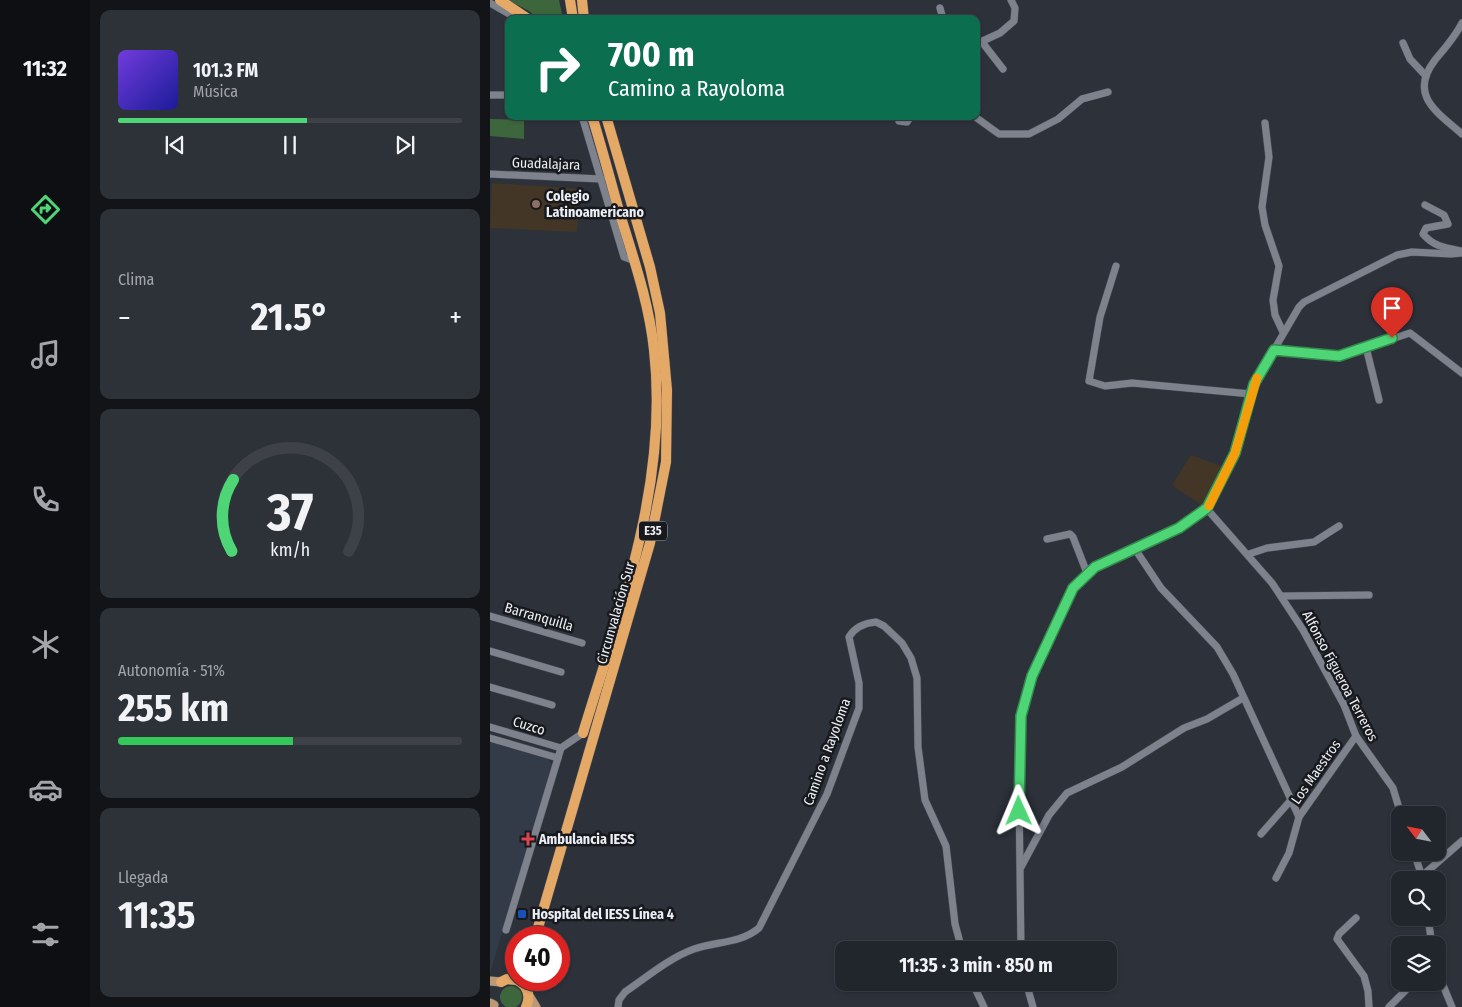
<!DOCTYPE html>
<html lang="es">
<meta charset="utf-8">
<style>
:root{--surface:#21252c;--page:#2d3138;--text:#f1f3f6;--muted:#a2a5a9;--line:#3e4248;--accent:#4ed676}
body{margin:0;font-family:"Fira Sans Condensed",sans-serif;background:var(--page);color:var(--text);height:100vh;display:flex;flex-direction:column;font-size:19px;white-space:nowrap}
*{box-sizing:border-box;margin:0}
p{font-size:16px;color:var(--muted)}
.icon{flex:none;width:28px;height:28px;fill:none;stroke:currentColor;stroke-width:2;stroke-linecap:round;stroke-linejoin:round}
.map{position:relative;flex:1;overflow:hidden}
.sheet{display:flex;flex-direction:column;gap:10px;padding:10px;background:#121418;width:400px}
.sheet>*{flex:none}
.banner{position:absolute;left:15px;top:15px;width:475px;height:105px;border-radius:10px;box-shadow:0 1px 4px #0004,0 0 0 1px var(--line);background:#0b6e4f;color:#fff;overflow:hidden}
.needle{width:32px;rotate:302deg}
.fabs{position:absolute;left:901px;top:806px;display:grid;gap:10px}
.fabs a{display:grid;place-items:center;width:55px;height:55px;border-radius:10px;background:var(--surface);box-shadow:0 1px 4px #0004,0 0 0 1px var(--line);font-size:25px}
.speed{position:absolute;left:15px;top:926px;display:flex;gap:10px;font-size:25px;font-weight:700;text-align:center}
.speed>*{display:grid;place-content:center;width:65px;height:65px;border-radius:50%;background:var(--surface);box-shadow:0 1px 4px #0004,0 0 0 1px var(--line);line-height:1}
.speed .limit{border:8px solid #d22;background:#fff;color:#111}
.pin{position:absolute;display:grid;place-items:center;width:42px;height:42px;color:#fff;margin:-51px -21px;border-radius:50% 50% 50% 0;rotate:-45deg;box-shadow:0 0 5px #0007}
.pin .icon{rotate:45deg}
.me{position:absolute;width:55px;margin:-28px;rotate:359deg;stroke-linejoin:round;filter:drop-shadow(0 0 4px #0008)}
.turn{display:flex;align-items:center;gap:18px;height:105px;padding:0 20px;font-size:22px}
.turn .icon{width:65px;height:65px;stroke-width:2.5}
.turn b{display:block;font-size:35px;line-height:42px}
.big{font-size:38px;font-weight:700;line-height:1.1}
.sheet .card{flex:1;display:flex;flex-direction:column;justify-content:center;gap:8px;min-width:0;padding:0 18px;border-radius:10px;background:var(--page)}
.sheet .dial{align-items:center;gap:0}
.dial svg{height:130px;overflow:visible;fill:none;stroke:var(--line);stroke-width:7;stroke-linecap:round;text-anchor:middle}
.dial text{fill:var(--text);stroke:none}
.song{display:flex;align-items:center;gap:15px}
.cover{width:60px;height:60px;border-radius:8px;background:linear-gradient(135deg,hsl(260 70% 55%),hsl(240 70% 35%))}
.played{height:5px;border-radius:2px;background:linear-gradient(90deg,var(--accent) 55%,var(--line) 55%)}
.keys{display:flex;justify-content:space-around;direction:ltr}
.heat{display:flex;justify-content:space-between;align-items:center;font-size:28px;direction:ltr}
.charge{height:8px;border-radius:4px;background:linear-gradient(90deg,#34c759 51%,var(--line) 0)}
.trip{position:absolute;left:345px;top:941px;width:282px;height:50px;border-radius:10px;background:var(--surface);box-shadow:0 1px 4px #0004,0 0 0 1px var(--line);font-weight:700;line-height:50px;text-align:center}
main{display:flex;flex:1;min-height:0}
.tab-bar{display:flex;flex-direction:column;width:90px;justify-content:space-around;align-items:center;background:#0d0f12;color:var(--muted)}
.tab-bar .icon{width:35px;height:35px}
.tab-bar .selected{color:var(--accent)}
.tab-bar b{font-size:22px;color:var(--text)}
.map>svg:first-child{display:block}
</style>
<main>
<nav class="tab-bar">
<b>11:32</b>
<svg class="icon selected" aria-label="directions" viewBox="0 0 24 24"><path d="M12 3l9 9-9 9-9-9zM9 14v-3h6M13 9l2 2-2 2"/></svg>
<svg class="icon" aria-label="music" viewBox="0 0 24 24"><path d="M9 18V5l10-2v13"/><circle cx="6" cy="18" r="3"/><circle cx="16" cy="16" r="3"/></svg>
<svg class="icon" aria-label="phone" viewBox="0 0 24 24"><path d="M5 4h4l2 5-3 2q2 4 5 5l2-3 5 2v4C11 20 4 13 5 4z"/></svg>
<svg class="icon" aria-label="climate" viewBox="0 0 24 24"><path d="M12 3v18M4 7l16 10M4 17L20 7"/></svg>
<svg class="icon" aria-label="car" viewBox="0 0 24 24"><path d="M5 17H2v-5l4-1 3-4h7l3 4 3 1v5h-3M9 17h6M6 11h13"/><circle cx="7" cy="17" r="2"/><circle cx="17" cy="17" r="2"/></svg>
<svg class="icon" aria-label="filters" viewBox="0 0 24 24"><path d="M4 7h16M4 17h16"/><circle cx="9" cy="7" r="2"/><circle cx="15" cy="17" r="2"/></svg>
</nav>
<section class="sheet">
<div class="card">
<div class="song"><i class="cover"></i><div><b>101.3 FM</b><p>Música</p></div></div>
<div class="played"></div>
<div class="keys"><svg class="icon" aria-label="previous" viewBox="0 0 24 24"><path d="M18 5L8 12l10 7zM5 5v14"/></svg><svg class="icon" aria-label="pause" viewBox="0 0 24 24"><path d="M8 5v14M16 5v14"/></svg><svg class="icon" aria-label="next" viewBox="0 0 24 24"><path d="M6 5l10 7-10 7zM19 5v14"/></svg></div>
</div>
<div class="card"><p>Clima</p>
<div class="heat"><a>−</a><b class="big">21.5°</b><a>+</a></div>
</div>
<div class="card dial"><svg viewBox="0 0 100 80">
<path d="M14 69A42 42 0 1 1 86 69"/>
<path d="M14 69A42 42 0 0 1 15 25" stroke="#4ed676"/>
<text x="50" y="56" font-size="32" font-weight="700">37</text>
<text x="50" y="72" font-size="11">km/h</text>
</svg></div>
<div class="card"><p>Autonomía · 51%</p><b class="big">255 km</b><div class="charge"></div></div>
<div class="card"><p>Llegada</p><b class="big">11:35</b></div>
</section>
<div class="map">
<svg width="972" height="1007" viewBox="0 0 972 1007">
<rect width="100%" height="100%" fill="#2c313a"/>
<polygon fill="#333a48" points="0,742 58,759 62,765 0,973"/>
<g fill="#433627">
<polygon points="2,183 91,189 87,232 0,228"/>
<polygon points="701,455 734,467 711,505 682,485"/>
</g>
<g fill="#3d663c">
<polygon points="18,0 69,0 73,19 48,19 39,11"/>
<polygon points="0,119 34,120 34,139 0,136"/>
<circle cx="21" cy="997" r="11"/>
</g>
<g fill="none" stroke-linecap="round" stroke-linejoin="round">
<g stroke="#484c54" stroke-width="8">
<g id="minor">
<polyline points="0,3 28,19"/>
<polyline points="450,8 453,19"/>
<path d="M972 23C965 37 955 48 945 60 918 95 947 112 972 134"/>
<polyline points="492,42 513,69"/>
<polyline points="913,43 920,59 936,76"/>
<polyline points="486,44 510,33 524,21 525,8 521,0"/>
<polyline points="0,95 19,95"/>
<polyline points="92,116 134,257 145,261"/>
<polyline points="484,116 509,134 539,134 568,119 592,99 618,92"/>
<polyline points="409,121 417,122 421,116"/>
<polyline points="775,123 779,157 772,207 775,225 789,266 783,300 785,315 793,332"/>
<polyline points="0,174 111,179"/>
<path d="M935 205 954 215 958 224 936 228 933 234C944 247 956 248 972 251"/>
<polyline points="626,266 610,317 599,381 615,386 642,383 761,394"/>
<polyline points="876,347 889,400"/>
<polyline points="783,350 849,356 920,333 972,373"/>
<polyline points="717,509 782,583 813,630 854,705 866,736 903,788 911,815"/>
<polyline points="557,539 580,534 583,537 597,573"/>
<polyline points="645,549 671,588 727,647 743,674 809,817"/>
<polyline points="759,554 777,548 824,542 849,526"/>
<polyline points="791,596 879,595"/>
<polyline points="0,616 92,643"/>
<polyline points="0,651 71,672"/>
<polyline points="0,687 62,705"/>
<polyline points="0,727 71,748"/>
<polyline points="0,738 68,758"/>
<polyline points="771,834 801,800"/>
<polyline points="924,852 933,880"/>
<polyline points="531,867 559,815 577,793 632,767 694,728 717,719 753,698"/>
<polyline points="932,876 972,841"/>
<polyline points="786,878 799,853 809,817 866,736"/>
<polyline points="866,918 849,934 847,939 874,976 878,991 879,1007"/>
<polyline points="938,918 942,945"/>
<polyline points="16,930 71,748 93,733"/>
<polyline points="531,950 529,792 531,716 541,676 583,588 605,567 689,528 717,509 745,453 764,384 809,307 814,302 907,255 922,252 961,254 972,253"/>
<polyline points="948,973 962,1007"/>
<polyline points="482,982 494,1007"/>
<polyline points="536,982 543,1007"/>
<path d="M128 1007 129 1000 135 992C157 977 179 958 204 949 226 941 250 944 269 928L337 794 369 708V683L359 637C365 627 374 623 386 622L394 626 412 643 421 658 427 678 428 747 435 800 456 846 465 924 472 950"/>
<polyline points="899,1007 924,982"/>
</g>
</g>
<g stroke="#484c54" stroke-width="10">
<g id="major">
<polyline points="0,981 11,982"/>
<polyline points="38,994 46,1007"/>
<polyline points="0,1003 4,1005"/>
</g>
</g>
<g stroke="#484c54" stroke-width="11">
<g id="highway">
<polyline points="10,0 38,19"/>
<polyline points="80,0 83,19"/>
<polyline points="92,0 94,19"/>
<path d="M93 733C131 609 179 482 164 350 159 302 143 257 129 211 120 179 112 148 102 116"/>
<polyline points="45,938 160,543 176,462 177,390 170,313 160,267 116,116"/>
<path d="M27 980C38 986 41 996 36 1007"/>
<polyline points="11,982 17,979 26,980"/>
</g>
</g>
<use href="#minor" stroke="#7d828d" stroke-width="7"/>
<use href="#major" stroke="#bb9976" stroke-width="9"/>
<use href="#highway" stroke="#e4a867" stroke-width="10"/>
</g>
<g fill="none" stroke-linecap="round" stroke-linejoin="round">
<g stroke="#338b4d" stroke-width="12">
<polyline id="route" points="529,811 531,716 542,676 583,588 605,567 689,528 717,508 745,453 764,384 784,350 849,356 902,338"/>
</g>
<use href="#route" stroke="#4ed676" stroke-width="9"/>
<polyline stroke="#f59e0b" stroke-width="9" points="719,506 745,453 767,378"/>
</g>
<circle fill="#8d6e63" stroke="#17191d" stroke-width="2" cx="46" cy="204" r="5"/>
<path fill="#e0444e" stroke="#17191d" stroke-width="2" d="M35.5 831.5h5v5h5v5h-5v5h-5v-5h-5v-5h5z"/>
<rect fill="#1a4fb4" stroke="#17191d" stroke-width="2" x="27" y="909" width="10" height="10" rx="2.5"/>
<g text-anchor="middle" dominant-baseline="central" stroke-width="5" stroke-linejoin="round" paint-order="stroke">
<rect fill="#17191d" stroke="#abaeb4" stroke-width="1" x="149" y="521.5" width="28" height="19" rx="4"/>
<g font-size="12" font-weight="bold" fill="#ebeef4">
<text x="163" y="531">E35</text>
</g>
<g font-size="14" fill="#ebeef4" stroke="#17191d">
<text transform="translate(56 164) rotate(2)">Guadalajara</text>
<text transform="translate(126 613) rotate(-74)">Circunvalación Sur</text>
<text transform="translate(49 617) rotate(16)">Barranquilla</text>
<text transform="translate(850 676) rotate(62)">Alfonso Figueroa Terreros</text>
<text transform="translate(39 726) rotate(17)">Cuzco</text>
<text transform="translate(337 752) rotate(-70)">Camino a Rayoloma</text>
<text transform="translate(826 772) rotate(-55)">Los Maestros</text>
</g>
<g font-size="14" font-weight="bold" fill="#ebeef4" stroke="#17191d" text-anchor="start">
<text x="56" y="196">Colegio<tspan x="56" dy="16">Latinoamericano</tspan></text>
<text x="49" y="839">Ambulancia IESS</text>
<text x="42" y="914">Hospital del IESS Línea 4</text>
</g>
</g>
</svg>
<div class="fabs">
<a><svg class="needle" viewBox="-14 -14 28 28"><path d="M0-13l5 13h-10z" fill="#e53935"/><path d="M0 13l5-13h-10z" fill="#a2a5a9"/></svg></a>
<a><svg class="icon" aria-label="search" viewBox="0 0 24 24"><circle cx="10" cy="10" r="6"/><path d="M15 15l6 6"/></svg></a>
<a><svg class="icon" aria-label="layers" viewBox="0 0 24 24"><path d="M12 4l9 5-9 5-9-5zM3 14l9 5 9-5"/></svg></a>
</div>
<div class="speed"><div class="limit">40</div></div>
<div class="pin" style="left:902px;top:338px;background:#d93025"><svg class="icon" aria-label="arrive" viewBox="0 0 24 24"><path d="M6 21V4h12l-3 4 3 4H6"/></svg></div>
<svg class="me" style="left:529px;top:811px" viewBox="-20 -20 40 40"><path d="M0-17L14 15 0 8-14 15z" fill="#4ed676" stroke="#fff" stroke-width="4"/></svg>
<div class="trip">11:35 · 3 min · 850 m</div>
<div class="banner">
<div class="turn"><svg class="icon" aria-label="right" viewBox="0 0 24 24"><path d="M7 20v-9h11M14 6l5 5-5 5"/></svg><div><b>700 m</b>Camino a Rayoloma</div></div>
</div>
</div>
</main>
